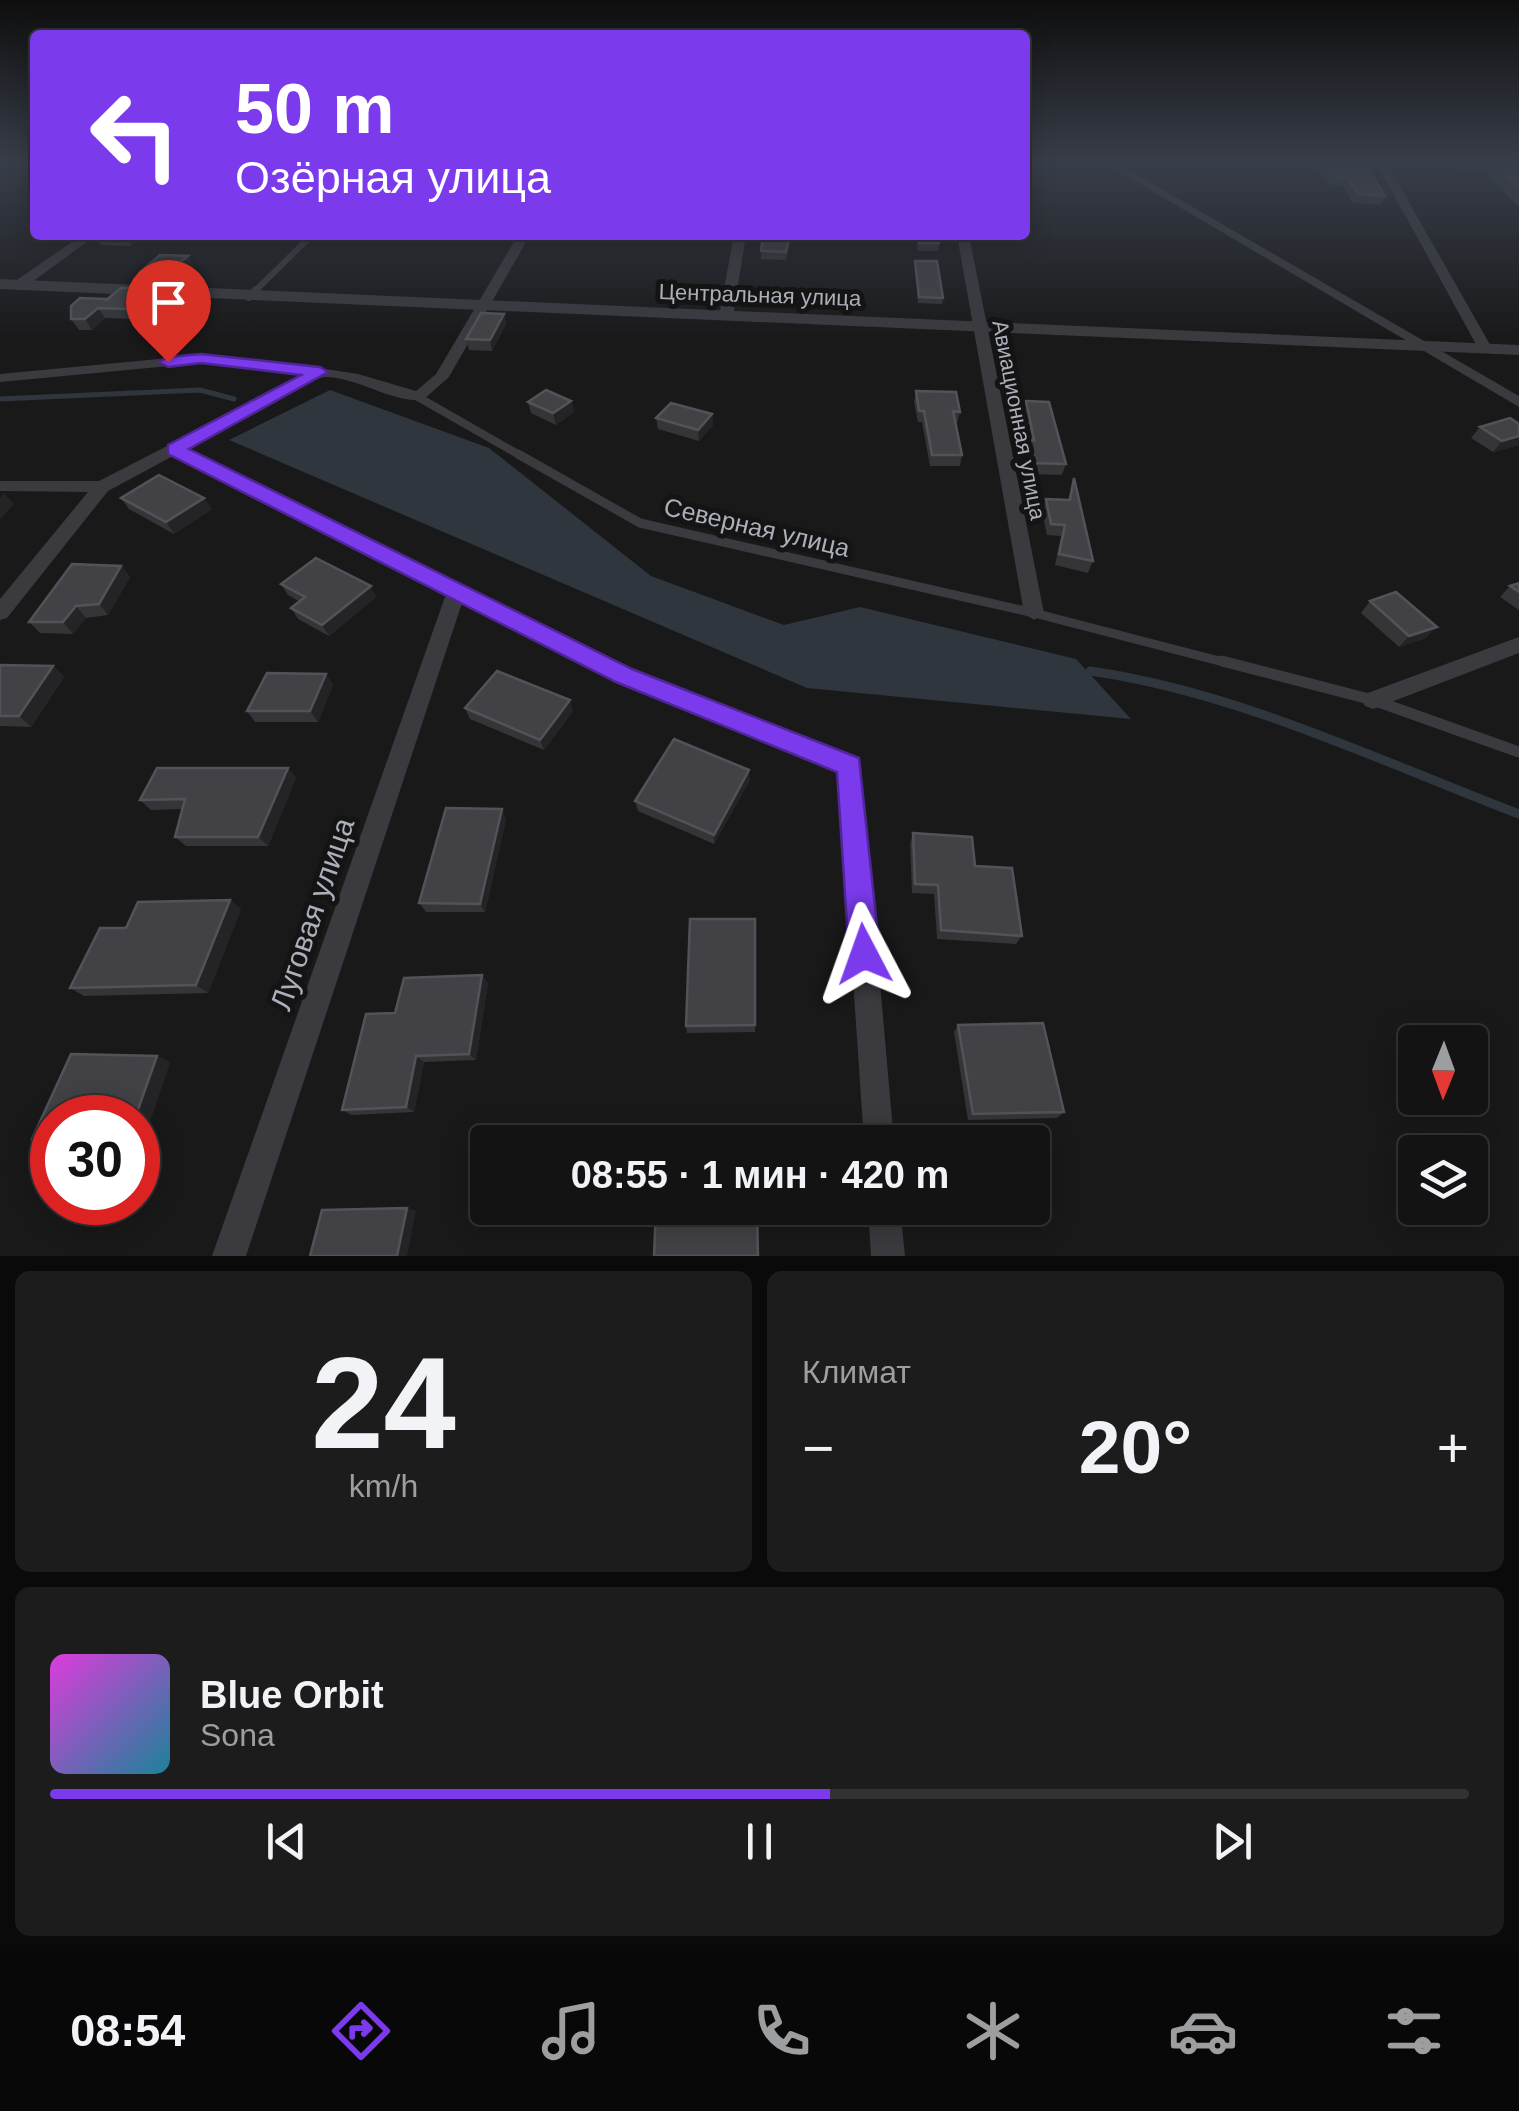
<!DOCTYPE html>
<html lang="ru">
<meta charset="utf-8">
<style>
:root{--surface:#131314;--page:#1c1c1d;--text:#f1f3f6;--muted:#9d9ea0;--line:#323234;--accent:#7c3aed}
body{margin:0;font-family:Helvetica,sans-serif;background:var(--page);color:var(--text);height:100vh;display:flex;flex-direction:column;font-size:38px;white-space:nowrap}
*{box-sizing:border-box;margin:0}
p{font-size:32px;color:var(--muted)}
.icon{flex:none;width:55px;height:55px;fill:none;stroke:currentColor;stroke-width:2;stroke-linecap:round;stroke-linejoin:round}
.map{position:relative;height:1256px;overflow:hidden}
.sheet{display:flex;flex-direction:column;gap:15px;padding:15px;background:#0a0a0b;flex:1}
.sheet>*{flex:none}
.banner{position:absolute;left:30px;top:30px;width:1000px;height:210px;border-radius:10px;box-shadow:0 5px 25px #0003,0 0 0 2px var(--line);background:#7c3aed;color:#fff;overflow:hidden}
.needle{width:65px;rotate:181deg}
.tools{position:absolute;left:1398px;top:1025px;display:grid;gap:20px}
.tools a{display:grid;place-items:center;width:90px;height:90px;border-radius:10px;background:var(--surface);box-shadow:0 5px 25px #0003,0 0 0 2px var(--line);font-size:50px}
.speed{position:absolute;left:30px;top:1095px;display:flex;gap:20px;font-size:50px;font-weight:700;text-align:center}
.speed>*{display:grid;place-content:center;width:130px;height:130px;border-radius:50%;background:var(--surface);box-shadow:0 5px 25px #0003,0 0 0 2px var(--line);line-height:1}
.speed .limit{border:15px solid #d22;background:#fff;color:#111}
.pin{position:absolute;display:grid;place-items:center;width:85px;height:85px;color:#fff;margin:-102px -42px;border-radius:50% 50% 50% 0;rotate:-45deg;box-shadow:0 0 10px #0007}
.pin .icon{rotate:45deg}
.me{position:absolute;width:110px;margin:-55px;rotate:356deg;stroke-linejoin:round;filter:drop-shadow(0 0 8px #0008)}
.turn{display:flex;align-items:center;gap:35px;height:210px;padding:0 40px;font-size:45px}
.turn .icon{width:130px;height:130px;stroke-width:2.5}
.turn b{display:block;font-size:70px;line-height:85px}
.big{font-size:75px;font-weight:600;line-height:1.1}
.sheet .tile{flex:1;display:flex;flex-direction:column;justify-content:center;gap:15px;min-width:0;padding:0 35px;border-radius:15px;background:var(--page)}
.sheet .dial{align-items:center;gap:0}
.dial b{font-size:130px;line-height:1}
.song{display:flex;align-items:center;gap:30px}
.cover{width:120px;height:120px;border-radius:15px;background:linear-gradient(135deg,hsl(300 70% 55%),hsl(190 70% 35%))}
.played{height:10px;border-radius:5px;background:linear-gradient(90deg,var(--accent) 55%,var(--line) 55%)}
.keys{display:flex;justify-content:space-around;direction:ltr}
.heat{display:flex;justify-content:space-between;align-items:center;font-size:55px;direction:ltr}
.sheet .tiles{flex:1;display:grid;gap:15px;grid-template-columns:1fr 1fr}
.tile:last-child{grid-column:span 2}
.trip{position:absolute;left:470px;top:1125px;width:580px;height:100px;border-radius:10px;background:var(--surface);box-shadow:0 5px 25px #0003,0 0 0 2px var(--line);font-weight:600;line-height:100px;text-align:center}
.dock{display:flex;height:160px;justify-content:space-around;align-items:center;background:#080808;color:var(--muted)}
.dock .icon{width:70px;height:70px}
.dock .active{color:var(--accent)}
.dock b{font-size:45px;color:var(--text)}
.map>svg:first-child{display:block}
</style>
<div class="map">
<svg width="1519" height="1256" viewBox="0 0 1519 1256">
<rect width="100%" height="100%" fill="#19191a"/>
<polygon fill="#30363d" points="330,390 489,448 651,576 784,625 860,607 1076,659 1131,719 807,688 229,440"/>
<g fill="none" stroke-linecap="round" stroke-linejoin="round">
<polyline stroke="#30363d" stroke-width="5" points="0,399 200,390 234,399"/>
<path stroke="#30363d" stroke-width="9" d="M1090 671C1238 692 1380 761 1519 814"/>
<polyline stroke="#3a3a3f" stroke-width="6" points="253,293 312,235"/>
<g stroke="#3a3a3f" stroke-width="8">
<polyline points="249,297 256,290"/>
<polyline points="0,378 201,359 319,372"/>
<polyline points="418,397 523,457"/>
</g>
<polyline stroke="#3a3a3f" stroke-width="9" points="518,454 640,523 1034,613 1231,664"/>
<polyline stroke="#3a3a3f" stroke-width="11" points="1222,661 1373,700 1519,752"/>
<g fill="#3a3a3f" fill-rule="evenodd">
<polygon points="1103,162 1115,162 1519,396 1519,407"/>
<polygon points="1376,162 1386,162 1492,348 1490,351 1478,348"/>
<polygon points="82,235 96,235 24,288 14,288 14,282"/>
<path d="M518 235H530L449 377 423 400C391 403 358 377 325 377 308 377 208 437 186 449L631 669 858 759 861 766 894 1142H864L839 772 617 681 462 603 246 1256H212L446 594 173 456 108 491 7 618 0 620V599L88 492 0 491V481H99L319 368 358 374 416 391 436 374Z"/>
<polygon points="734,235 746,235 733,316 726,320 719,316"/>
<polygon points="957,235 969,235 1044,613 1034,620 1024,613"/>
<polygon points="1519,637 1519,653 1373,709 1365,706 1362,700 1365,694"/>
<polygon points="868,1208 900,1208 905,1256 871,1256"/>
</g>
<polygon fill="#3a3a3f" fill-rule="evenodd" points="0,279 1519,345 1519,355 0,289"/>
</g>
<g fill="#353538">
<polygon points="1310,162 1364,162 1385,196 1381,205 1353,203 1343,185 1330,185"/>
<polygon points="1444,162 1519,162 1519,205 1516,205 1485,171 1448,168"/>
<polygon points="144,235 131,246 101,245 96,236"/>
<polygon points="763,235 791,235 786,260 761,259"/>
<polygon points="916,235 937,235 939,243 938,251 918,251"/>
<polygon points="188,256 193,266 174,283 147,282 141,271"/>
<polygon points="915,261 943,298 942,304 918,303"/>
<polygon points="150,289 156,300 133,319 105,318 92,330 79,330 71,319 108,299"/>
<polygon points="504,314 506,324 492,351 469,350 466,339"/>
<polygon points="916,391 960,412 957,423 955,423 962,455 960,466 930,466 922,422 918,422 914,402"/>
<polygon points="571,401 574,412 556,425 531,413 528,402"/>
<polygon points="1026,401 1066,464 1062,475 1028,474 1023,450 1027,439 1028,439 1023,412"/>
<polygon points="712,414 713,425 699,441 658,429 656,418"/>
<polygon points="1519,424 1519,445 1493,452 1471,438 1480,427"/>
<polygon points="1074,478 1093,561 1088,573 1055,565 1061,536 1047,535 1042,510 1046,499 1068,500"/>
<polygon points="121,498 212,509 174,534 129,509"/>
<polygon points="121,566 130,577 108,615 86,618 73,634 40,633 29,622"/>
<polygon points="1519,583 1519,610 1500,597 1510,586"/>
<polygon points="281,584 376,597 329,636 298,619 291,608 300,602 288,595"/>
<polygon points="1370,601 1426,638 1399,647 1361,613"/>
<polygon points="0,665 53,666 64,677 31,727 0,726"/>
<polygon points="326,674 333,685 318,722 255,722 247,711"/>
<polygon points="465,708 573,711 544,750 470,719"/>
<polygon points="288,768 296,778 268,846 186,846 175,837 182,809 151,810 140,800"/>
<polygon points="750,780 714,844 638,811 635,801"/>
<polygon points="502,809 506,819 485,912 426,912 419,903"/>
<polygon points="913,833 975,866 1022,936 1016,944 937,939 934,894 912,893 910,843"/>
<polygon points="241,909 208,993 84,996 70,988 126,928"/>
<polygon points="755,919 755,1032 687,1033 686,1026"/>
<polygon points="482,975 488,983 476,1060 424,1062 414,1112 352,1115 342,1110 395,1013"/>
<polygon points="958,1025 1064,1112 1057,1118 968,1120 954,1032"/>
<polygon points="71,1054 157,1056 170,1062 141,1147 138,1147 138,1118 52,1118 52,1144 32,1139"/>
</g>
<g fill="#242426">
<polygon points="129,235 144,235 131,246 126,237"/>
<polygon points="188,256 193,266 174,283 169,272"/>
<polygon points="150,289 156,300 133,319 127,309"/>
<polygon points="98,308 105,318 92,330 85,319"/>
<polygon points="504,314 506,324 492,351 490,340"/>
<polygon points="571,401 574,412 556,425 553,413"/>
<polygon points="712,414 713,425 699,441 698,430"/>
<polygon points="1519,436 1519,445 1493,452 1502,441"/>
<polygon points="4,493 14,504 0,520 0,498"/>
<polygon points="204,498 212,509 174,534 166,522"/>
<polygon points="121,566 130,577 108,615 99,604"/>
<polygon points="371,586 376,597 329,636 322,625"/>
<polygon points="76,606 86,618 73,634 63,622"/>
<polygon points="1437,627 1426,638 1399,647 1409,636"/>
<polygon points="53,666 64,677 31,727 19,716"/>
<polygon points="326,674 333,685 318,722 310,711"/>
<polygon points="570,700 573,711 544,750 540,740"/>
<polygon points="288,768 296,778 268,846 258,837"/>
<polygon points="749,770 750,780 714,844 714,835"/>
<polygon points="502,809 506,819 485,912 480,904"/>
<polygon points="230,900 241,909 208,993 196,985"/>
<polygon points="482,975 488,983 476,1060 469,1054"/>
<polygon points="157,1056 170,1062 141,1147 138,1146 138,1118 135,1118"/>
<polygon points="416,1056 424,1062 414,1112 406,1107"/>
<polygon points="407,1208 416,1211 407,1256 397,1256"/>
</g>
<g fill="#424246" stroke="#525358" stroke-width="2.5">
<polygon points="1321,162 1364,162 1385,196 1358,194 1347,177 1334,176"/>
<polygon points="1494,162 1519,162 1519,188"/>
<polygon points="97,235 129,235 126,237 96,236"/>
<polygon points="763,235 790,235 786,252 761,251"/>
<polygon points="918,235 937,235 939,243 919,243"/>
<polygon points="160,255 188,256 169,272 141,271"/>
<polygon points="915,261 937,261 943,298 919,297"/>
<polygon points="121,288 150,289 127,309 98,308 85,319 71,319 71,306 80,298 108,299 105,301"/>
<polygon points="481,313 504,314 490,340 466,339"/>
<polygon points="546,390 571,401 553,413 528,402"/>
<polygon points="916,391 956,392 960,412 953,411 962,455 932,455 924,411 919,411"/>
<polygon points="1026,401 1049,402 1066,464 1031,463 1027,439 1034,440"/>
<polygon points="671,403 712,414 698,430 656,418"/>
<polygon points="1510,418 1519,424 1519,436 1502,441 1480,427"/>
<polygon points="159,475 204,498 166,522 121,498"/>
<polygon points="1074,478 1093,561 1059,554 1065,525 1051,524 1046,499 1070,500"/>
<polygon points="316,558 371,586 322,625 291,608 305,597 281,584"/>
<polygon points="72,564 121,566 99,604 76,606 63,622 29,622"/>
<polygon points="1519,583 1519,592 1510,586"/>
<polygon points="1396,592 1437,627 1409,636 1370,601"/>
<polygon points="0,665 53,666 19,716 0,716"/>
<polygon points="497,671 570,700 540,740 465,708"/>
<polygon points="267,673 326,674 310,711 247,711"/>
<polygon points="674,739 749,770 714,835 635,801"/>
<polygon points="157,768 288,768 258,837 175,837 185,799 140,800"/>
<polygon points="446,808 502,809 480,904 419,903"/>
<polygon points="913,833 972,837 975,866 1012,868 1022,936 941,930 938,885 915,884"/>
<polygon points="230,900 196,985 70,988 100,928 126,928 138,902"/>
<polygon points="690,919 755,919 755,1025 686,1026"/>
<polygon points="482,975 469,1054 416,1056 406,1107 342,1110 366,1014 395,1013 404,978"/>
<polygon points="1043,1023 1064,1112 973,1114 958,1025"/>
<polygon points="71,1054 157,1056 135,1118 52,1118 52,1140 32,1139"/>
<polygon points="407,1208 397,1256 310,1256 322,1210"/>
<polygon points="656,1208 757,1208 758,1256 654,1256"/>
</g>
<linearGradient id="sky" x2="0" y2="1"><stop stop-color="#0e0e0e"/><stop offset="0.48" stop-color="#383e49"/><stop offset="1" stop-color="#383e49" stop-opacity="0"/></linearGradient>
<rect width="1519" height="338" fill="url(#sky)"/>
<polygon fill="#7c3aed" stroke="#51269a" stroke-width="2.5" points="201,354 320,367 328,372 189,449 632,669 859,758 880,954 875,965 864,969 853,965 849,954 837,772 616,682 168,454 168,445 301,375 201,363 168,367 159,362 168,357"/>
<g text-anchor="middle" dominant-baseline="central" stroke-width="10" stroke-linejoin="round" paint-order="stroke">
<g font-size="22" fill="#acafb9" stroke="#141415">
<text transform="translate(760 295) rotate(2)">Центральная улица</text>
<text transform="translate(1019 420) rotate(79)">Авиационная улица</text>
</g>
<g font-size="25" fill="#acafb9" stroke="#141415">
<text transform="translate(757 527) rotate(13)">Северная улица</text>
</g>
<g font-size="30" fill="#acafb9" stroke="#141415">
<text transform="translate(312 914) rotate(-71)">Луговая улица</text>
</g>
</g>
</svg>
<div class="tools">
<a><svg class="needle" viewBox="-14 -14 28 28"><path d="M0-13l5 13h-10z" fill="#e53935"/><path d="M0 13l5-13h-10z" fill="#9d9ea0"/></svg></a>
<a><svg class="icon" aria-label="layers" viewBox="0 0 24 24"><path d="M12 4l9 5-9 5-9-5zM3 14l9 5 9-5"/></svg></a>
</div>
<div class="speed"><div class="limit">30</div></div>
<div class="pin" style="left:168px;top:362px;background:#d93025"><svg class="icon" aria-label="arrive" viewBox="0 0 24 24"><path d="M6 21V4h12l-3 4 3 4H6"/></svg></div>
<svg class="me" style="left:864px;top:954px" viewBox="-20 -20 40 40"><path d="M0-17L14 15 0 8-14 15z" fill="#7c3aed" stroke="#fff" stroke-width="4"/></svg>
<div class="trip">08:55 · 1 мин · 420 m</div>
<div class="banner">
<div class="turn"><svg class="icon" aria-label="left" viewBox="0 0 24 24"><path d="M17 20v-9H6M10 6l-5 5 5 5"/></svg><div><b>50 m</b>Озёрная улица</div></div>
</div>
</div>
<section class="sheet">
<div class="tiles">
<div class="tile dial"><b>24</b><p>km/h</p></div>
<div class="tile"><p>Климат</p>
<div class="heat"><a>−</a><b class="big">20°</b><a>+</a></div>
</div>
<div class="tile">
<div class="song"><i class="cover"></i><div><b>Blue Orbit</b><p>Sona</p></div></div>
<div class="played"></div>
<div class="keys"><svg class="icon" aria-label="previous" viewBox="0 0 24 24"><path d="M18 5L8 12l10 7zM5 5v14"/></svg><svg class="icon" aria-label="pause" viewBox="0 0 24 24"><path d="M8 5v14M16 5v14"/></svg><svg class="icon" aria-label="next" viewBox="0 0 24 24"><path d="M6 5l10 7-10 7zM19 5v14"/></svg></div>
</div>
</div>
</section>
<nav class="dock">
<b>08:54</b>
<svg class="icon active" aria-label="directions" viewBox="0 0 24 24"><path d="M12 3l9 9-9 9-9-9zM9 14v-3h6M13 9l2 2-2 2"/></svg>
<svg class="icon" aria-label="music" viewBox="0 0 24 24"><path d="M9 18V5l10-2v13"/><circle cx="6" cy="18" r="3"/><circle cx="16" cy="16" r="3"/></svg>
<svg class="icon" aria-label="phone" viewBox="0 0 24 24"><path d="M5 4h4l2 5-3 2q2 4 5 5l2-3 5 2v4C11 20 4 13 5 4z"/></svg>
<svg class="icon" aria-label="climate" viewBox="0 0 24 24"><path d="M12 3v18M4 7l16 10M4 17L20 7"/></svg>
<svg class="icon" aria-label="car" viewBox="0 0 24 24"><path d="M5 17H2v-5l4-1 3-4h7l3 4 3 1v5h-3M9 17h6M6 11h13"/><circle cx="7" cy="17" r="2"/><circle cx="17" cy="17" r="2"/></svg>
<svg class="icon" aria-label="filters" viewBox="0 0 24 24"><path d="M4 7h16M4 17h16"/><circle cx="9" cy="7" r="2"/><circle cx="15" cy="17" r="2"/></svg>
</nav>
